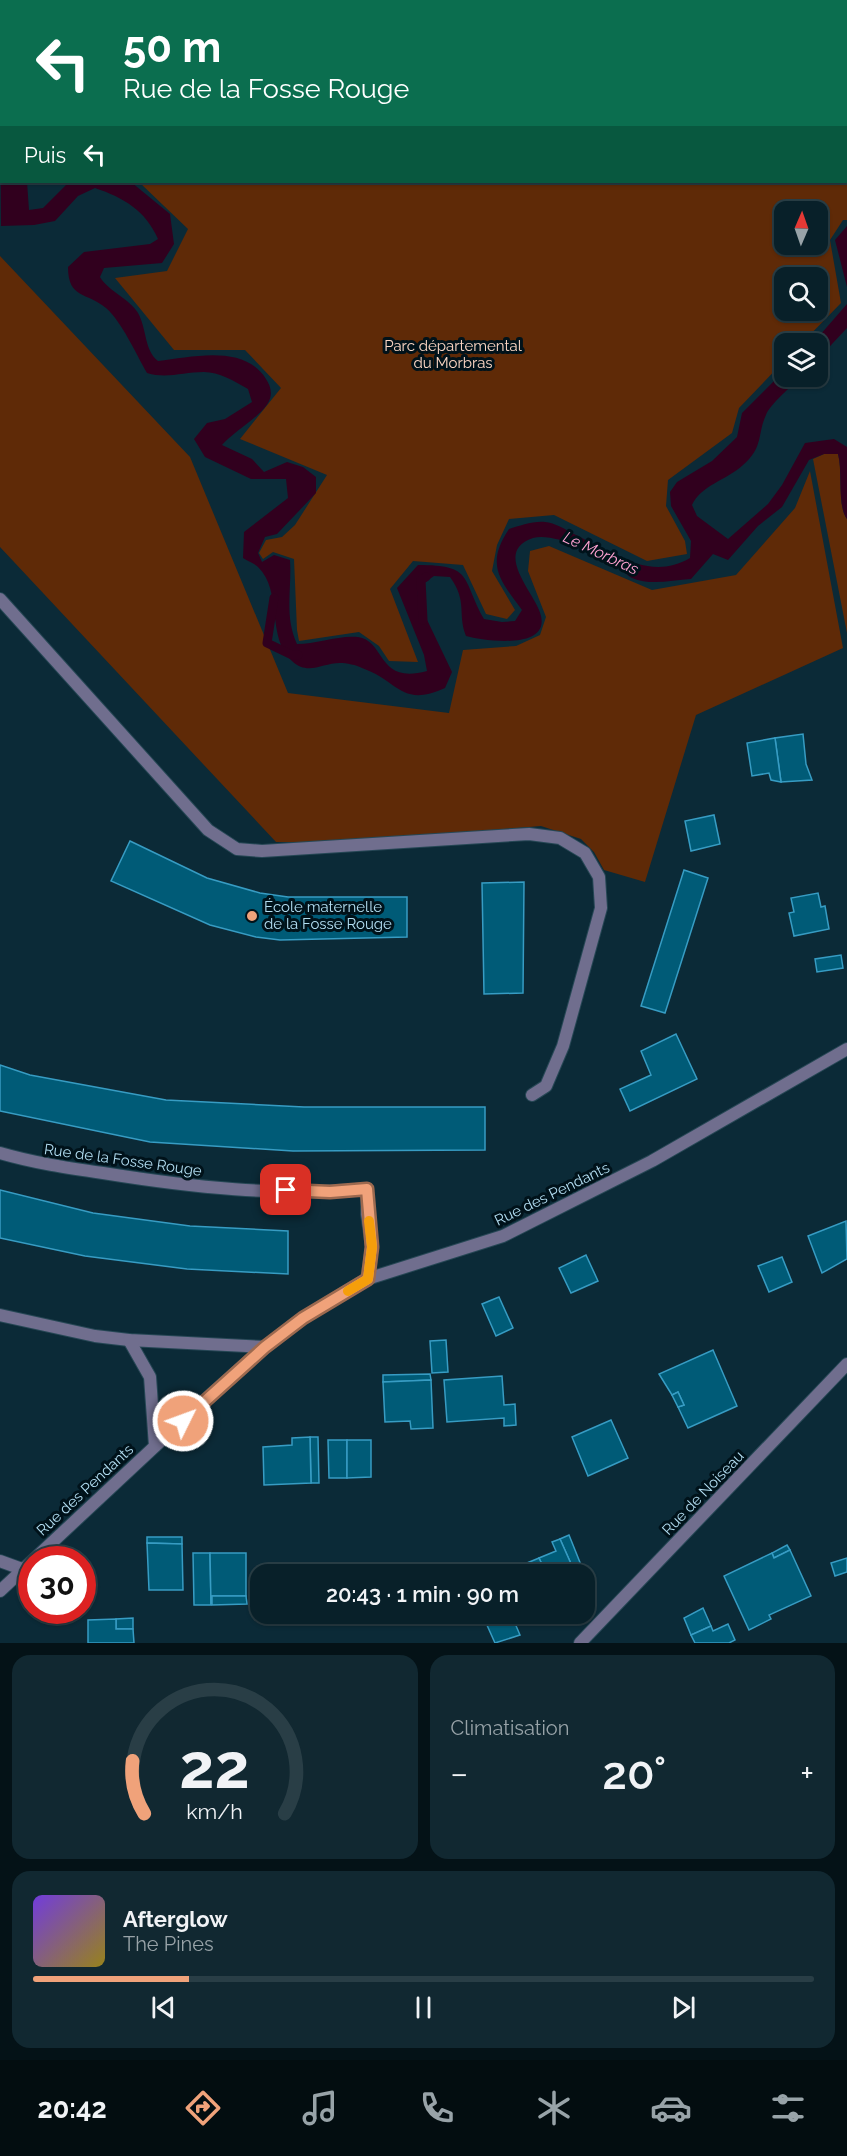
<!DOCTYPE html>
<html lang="fr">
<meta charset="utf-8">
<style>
:root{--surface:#082029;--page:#112831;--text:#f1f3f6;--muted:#98a3a8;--line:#293e46;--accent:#f0a27a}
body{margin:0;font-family:Raleway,sans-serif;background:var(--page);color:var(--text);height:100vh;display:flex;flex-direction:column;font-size:22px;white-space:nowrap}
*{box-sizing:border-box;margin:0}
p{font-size:20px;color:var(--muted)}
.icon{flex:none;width:33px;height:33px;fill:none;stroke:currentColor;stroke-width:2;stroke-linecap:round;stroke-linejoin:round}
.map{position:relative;height:1643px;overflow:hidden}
.sheet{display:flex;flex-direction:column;gap:12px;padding:12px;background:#041217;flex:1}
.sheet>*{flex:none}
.banner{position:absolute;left:0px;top:0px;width:848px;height:183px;box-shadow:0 2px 4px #0004,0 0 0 2px var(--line);background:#0b6e4f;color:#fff;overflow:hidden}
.needle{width:39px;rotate:2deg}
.tools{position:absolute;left:774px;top:201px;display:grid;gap:12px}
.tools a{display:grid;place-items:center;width:54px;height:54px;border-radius:12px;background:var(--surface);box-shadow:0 2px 4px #0004,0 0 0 2px var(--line);font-size:30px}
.speed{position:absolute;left:18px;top:1546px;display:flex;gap:12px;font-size:30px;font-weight:700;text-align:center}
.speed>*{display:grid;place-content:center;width:78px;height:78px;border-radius:50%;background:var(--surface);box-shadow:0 2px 4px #0004,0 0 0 2px var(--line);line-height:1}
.speed .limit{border:9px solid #d22;background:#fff;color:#111}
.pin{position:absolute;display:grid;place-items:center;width:51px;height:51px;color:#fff;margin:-26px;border-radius:12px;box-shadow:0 3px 9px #0006}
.me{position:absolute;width:66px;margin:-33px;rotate:48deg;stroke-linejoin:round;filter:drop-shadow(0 0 4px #0008)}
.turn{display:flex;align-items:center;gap:21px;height:126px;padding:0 24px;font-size:27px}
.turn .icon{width:78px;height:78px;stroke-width:2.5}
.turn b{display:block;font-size:42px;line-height:51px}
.then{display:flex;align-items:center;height:57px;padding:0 24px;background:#0003;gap:12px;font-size:22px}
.big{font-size:45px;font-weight:600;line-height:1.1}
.sheet .card{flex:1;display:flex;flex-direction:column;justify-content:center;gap:9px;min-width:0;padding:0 21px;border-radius:18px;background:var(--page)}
.sheet .dial{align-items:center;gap:0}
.dial svg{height:156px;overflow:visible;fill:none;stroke:var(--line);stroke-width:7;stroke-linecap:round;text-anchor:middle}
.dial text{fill:var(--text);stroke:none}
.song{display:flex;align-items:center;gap:18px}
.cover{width:72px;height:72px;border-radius:9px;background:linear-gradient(135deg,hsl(260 70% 55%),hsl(50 70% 35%))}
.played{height:6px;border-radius:3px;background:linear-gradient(90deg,var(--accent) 20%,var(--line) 20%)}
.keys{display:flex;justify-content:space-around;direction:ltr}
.heat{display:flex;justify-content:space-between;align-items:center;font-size:33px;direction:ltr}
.sheet .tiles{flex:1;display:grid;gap:12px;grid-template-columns:1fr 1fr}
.card:last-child{grid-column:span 2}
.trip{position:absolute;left:250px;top:1564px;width:345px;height:60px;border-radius:18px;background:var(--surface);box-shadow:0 2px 4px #0004,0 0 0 2px var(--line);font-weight:600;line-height:60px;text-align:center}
.dock{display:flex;height:96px;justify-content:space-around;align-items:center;background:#030d10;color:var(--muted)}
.dock .icon{width:42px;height:42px}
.dock .selected{color:var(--accent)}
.dock b{font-size:27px;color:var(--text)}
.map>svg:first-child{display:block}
</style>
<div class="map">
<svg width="847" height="1643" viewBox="0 0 847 1643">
<rect width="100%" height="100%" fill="#0b2a37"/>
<g fill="#5f2a07" fill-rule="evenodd">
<path d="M10 0H847V220H843L830 240 841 303 802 343 784 344V361L739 408 732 433 668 480 666 506 685 541 687 554 647 561 554 515 509 519 497 545 492 571 515 610 507 619 486 614 463 565 413 561 390 589 418 662 389 661 379 646 359 632 299 641 297 630 294 559 273 552 263 559 259 553 266 540 282 537 295 525 327 475 240 439 281 388 245 350H174L115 278 167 271 188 229 139 182H846V2L8 1ZM784 212H818V244H784ZM784 278H818V310H784Z"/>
<polygon points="0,256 190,457 288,693 449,713 463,650 516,646 540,635 546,617 528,571 530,551 549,546 652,590 736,575 795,508 810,471 843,648 696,715 645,882 604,870 594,852 581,839 541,826 344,842 276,842 0,547"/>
<path d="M824 454H838C843 472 837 506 847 519V633L813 459Z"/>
</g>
<g fill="#31001e">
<path d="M0 88H2V182H27L29 210 43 208 69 182H131L170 214 174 244 162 263 104 268 100 277C109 292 129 298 138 313 147 329 144 350 158 361 193 357 244 344 266 379 270 385 273 393 269 401 262 416 234 431 222 445L252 459 264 472 287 462 303 467 316 477V493L277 534 265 537 258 553 262 562 274 555 290 560C292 589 284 616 297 644 316 644 339 635 358 637 386 641 377 685 427 671L424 655 397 588 418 565C474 565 461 578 484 619L502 622 515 621 522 610C500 580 485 565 509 529 520 526 532 521 545 522 555 523 565 529 574 534 611 552 650 582 690 558L691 541 671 506 670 492 677 482 712 461 737 437 742 413 784 371V376L801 377C792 386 770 404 766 415 757 434 764 447 743 465 727 480 701 485 692 505L697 516 728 539 768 504 782 485 805 443 834 439 847 447V519C837 506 843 472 838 454H824L809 460 782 507 758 526 728 560 713 554 691 579C672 580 651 586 632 578 626 575 620 568 614 564 596 553 553 532 533 538 491 552 537 595 541 616 549 650 484 641 466 636 457 613 468 602 450 577L434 576 417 588 419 603 452 672 445 688C401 708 399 681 362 668 357 665 346 663 340 663 322 663 308 676 292 661 266 638 283 591 258 567 254 563 247 561 243 558L244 532 288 498 286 479H251L205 457 194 439 207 423 225 419 252 402 248 389C234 381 219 372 204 372 183 372 167 379 147 373 136 354 122 322 106 308 87 292 68 299 68 267L84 252 150 244 158 239C145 210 124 198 95 188L78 196 55 221 34 225 1 226Z"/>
<polygon points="847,226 847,287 835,240"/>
<polygon points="847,304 847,328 818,359 818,344 813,343"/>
</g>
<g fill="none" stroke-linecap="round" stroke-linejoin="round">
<g stroke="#31001e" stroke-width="9">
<polyline points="274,598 267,643 292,655 298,655"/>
<polyline points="423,620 421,580 426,577"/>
</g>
</g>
<g fill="#005b77" stroke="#379cc3" stroke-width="1.5">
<polygon points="803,734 806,764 812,780 781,782 775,738"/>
<polygon points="775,738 781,782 771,780 769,773 752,776 747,743"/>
<polygon points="714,815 720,844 691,851 685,821"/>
<polygon points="130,841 207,878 260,893 288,897 407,897 407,937 280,940 256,937 210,925 111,881"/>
<polygon points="684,870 708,878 665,1013 641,1006"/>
<polygon points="524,882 523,993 484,994 482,883"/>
<polygon points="818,893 821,907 825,906 829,929 794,936 789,913 794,912 791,898"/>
<polygon points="841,955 843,968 817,972 815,959"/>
<polygon points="676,1034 697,1079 630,1111 620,1089 651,1075 641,1051"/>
<polygon points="0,1065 30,1075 166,1100 304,1107 485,1107 485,1150 293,1151 150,1142 0,1111"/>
<polygon points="0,1190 93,1213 190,1226 288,1231 288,1274 187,1269 85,1256 0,1238"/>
<polygon points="846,1221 847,1259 822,1273 808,1236"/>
<polygon points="586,1255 598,1281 571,1293 559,1268"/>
<polygon points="782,1257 792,1282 769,1292 758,1266"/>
<polygon points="499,1297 513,1328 496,1336 482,1304"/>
<polygon points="446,1340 448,1372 432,1373 430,1341"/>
<polygon points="713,1350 737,1406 688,1428 678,1407 684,1405 678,1392 672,1395 659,1374"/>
<polygon points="430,1374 431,1380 383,1382 383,1375"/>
<polygon points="502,1376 504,1405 515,1404 516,1425 504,1426 504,1418 447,1422 444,1380"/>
<polygon points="431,1380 433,1428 411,1429 410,1421 385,1422 383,1382"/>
<polygon points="678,1392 684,1405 678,1407 672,1395"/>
<polygon points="611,1420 628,1458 588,1476 572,1437"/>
<polygon points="310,1437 318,1437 319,1483 311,1483"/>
<polygon points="310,1437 311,1483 264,1485 263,1447 292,1445 292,1438"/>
<polygon points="328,1440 347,1440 347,1478 329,1478"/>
<polygon points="347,1440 371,1440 371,1477 347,1478"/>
<polygon points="569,1535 587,1580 585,1581 585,1575 576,1575 560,1539"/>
<polygon points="147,1537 182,1537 182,1544 147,1543"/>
<polygon points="560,1539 576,1575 547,1575 539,1558 556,1551 552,1542"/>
<polygon points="147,1543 182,1544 183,1590 149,1590"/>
<polygon points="787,1545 790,1550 774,1558 772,1553"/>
<polygon points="790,1550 811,1596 769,1615 771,1619 749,1630 724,1576 772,1553 774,1558"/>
<polygon points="193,1553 210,1553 211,1605 194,1605"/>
<polygon points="210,1553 246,1553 246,1596 212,1596 211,1605"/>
<polygon points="539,1558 547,1575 532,1575 527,1563"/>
<polygon points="847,1558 847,1572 835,1576 831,1563"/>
<polygon points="212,1596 246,1596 247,1604 212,1605"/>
<polygon points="703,1608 711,1626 691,1635 684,1618"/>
<polygon points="482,1614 511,1614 520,1635 495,1643"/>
<polygon points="511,1614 530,1614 531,1617 515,1624"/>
<polygon points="133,1618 133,1629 116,1629 116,1619"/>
<polygon points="116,1619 116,1629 133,1629 134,1643 88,1643 88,1620"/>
<polygon points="728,1624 735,1640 729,1643 695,1643 691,1635 711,1626 713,1631"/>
</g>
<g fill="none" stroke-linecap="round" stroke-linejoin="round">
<g stroke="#264755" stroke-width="14">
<g id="service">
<polyline points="0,599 208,830 237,849 262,851 529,834 560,838 585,853 599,877 601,908 563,1046 546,1086 532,1095"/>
<polyline points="0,1561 22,1569"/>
</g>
</g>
<g stroke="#264755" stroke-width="14">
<g id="minor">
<path d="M0 1153C34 1163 68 1168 103 1173 190 1187 280 1197 367 1189V1214L372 1247 367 1279"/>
<polyline points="0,1315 95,1336 129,1340 265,1347"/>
<polyline points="129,1340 150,1377 155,1446"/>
<polyline points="0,1591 196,1408 265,1347 303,1318 367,1279 503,1236 652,1161 847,1049"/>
</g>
</g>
<g stroke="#264755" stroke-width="14">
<polyline id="tertiary" points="580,1643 847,1364"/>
</g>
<use href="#service" stroke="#706e8e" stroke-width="12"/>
<use href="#minor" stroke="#706e8e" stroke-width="12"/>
<use href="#tertiary" stroke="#706e8e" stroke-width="12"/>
</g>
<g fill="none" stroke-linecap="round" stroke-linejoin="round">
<g stroke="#9c694f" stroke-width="15">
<polyline id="route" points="183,1421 265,1347 303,1318 368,1279 372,1247 367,1189 330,1192 286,1190"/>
</g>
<use href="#route" stroke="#f0a27a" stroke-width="10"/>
<polyline stroke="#f59e0b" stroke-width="10" points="348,1291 368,1279 372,1247 369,1221"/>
</g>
<circle fill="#f0a27a" stroke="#00121a" stroke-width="2" cx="252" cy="916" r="6"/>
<g text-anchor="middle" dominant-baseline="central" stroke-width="6" stroke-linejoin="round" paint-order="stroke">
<g font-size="15" fill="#fcd7c4" stroke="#00121a">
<text x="453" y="346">Parc départemental<tspan x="453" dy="17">du Morbras</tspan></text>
</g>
<g font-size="15" fill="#b2def2" stroke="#00121a" text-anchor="start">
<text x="264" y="907">École maternelle<tspan x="264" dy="17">de la Fosse Rouge</tspan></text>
</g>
<g font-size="15" fill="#b2def2" stroke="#00121a">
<text transform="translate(123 1160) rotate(8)">Rue de la Fosse Rouge</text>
<text transform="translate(552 1194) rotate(-26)">Rue des Pendants</text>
<text transform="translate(85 1490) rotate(-43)">Rue des Pendants</text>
<text transform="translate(703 1493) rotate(-46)">Rue de Noiseau</text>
</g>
<g font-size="16" font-style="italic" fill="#ffa2d2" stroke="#00121a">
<text transform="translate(601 553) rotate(25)">Le Morbras</text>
</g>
</g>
</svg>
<div class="tools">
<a><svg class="needle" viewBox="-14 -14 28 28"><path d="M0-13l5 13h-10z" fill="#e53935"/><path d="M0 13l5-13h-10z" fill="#98a3a8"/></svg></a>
<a><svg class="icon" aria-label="search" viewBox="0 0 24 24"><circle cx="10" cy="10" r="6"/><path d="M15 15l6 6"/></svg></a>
<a><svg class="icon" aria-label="layers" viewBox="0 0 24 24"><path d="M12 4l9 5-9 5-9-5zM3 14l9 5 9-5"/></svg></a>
</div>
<div class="speed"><div class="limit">30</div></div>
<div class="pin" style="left:286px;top:1190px;background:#d93025"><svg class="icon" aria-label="arrive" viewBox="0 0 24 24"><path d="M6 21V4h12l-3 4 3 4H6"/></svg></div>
<svg class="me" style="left:183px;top:1421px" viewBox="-20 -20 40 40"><circle r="17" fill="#f0a27a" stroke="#fff" stroke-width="3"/><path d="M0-11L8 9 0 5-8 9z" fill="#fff"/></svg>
<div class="trip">20:43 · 1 min · 90 m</div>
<div class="banner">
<div class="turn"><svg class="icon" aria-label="left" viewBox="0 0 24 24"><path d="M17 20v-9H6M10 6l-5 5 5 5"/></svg><div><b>50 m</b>Rue de la Fosse Rouge</div></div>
<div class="then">Puis<svg class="icon" aria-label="left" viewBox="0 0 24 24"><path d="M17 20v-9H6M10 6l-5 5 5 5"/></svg></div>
</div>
</div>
<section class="sheet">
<div class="tiles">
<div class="card dial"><svg viewBox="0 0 100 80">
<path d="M14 69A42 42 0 1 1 86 69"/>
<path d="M14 69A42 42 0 0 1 8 42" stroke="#f0a27a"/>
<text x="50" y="56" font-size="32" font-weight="700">22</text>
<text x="50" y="72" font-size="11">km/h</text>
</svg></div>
<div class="card"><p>Climatisation</p>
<div class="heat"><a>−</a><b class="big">20°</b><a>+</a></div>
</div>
<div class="card">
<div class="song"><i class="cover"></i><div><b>Afterglow</b><p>The Pines</p></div></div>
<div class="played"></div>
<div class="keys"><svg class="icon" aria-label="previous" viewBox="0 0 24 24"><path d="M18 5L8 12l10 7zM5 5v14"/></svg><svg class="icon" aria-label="pause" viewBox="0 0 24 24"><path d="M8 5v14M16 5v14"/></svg><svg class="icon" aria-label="next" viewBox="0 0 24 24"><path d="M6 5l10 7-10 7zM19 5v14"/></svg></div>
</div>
</div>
</section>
<nav class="dock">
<b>20:42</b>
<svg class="icon selected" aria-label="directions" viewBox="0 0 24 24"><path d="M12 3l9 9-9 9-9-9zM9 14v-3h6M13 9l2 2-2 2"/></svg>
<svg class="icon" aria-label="music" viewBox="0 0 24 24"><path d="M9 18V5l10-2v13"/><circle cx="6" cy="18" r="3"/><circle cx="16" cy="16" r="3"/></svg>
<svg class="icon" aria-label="phone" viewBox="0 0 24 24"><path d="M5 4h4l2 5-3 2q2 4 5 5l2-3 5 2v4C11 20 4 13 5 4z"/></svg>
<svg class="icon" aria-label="climate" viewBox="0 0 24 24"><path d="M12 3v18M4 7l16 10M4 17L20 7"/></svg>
<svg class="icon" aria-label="car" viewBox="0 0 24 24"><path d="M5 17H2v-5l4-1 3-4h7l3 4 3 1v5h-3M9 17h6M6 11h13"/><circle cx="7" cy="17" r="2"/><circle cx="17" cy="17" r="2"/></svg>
<svg class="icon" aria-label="filters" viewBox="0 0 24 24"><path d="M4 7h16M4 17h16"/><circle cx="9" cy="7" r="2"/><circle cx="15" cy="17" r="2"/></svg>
</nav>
